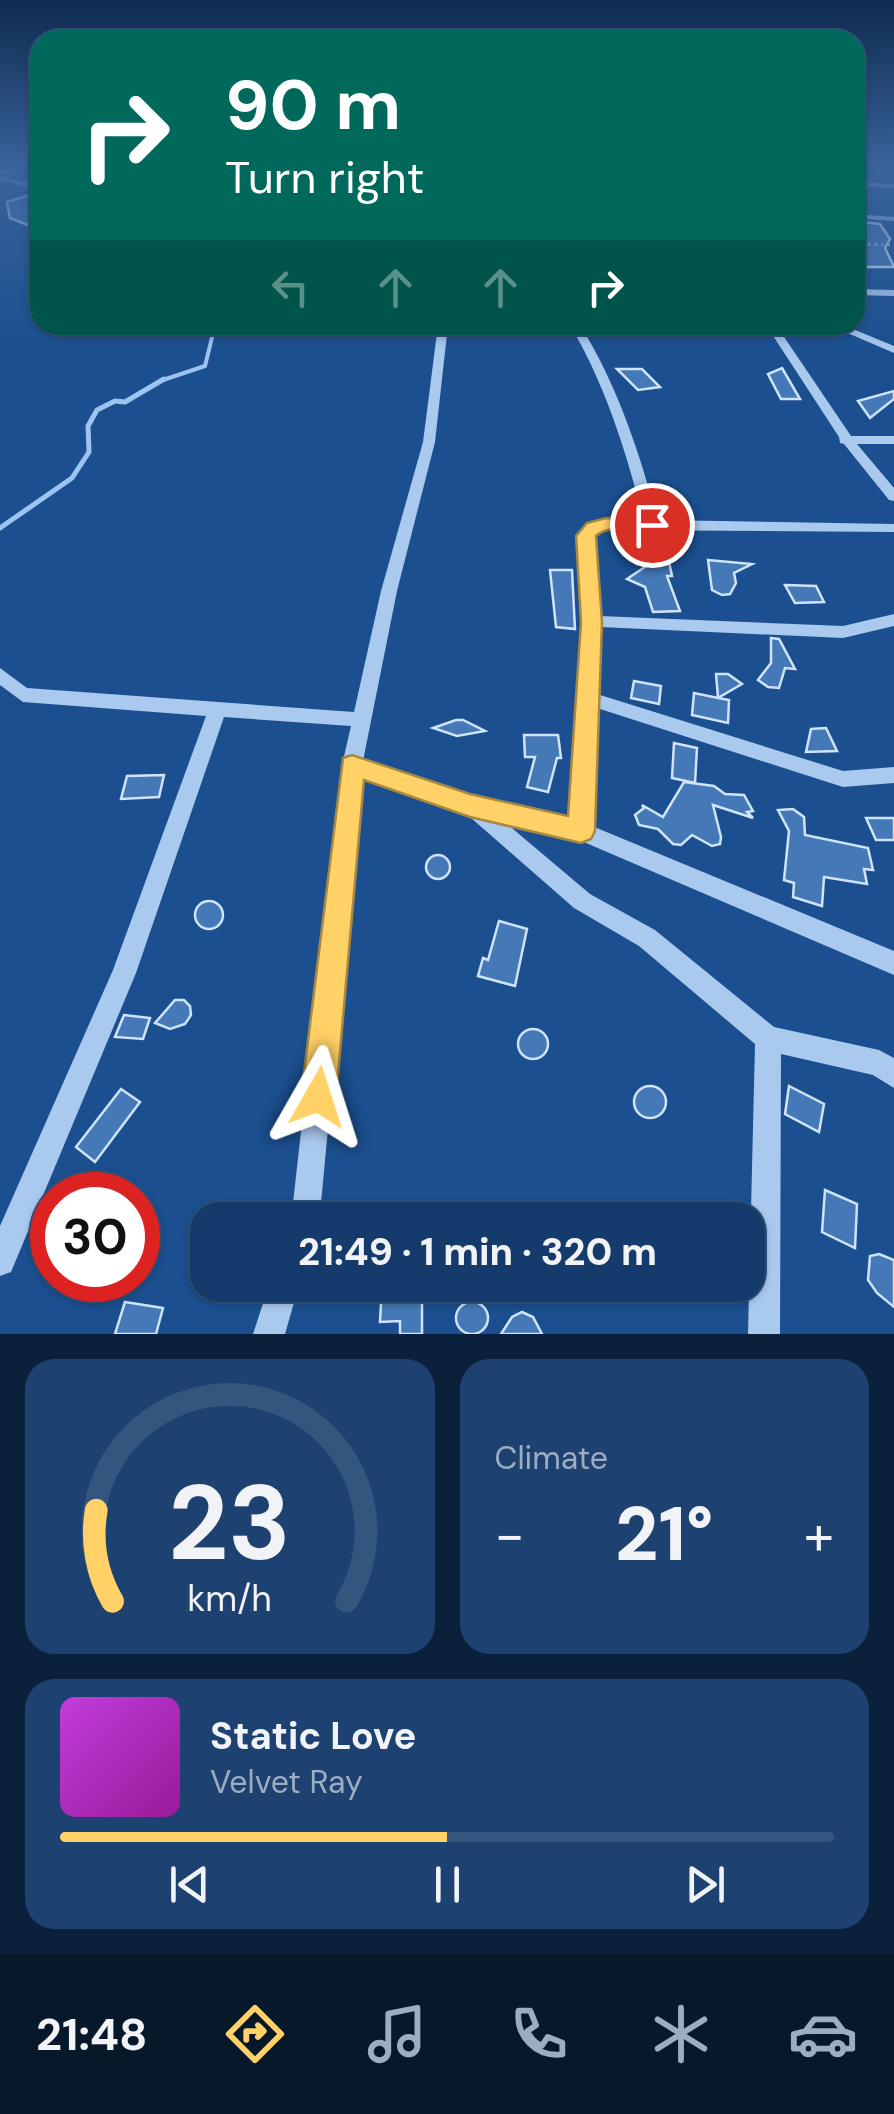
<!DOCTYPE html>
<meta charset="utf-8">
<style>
:root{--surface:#143b6b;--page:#1d4271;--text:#f1f3f6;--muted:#9dadc1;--line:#33557e;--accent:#ffd166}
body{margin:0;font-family:"DM Sans",sans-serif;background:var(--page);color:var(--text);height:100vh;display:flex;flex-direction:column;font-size:38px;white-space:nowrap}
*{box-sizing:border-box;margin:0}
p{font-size:32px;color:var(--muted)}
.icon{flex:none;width:55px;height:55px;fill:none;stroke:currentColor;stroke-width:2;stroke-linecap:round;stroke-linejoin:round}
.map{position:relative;height:1334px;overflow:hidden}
.panel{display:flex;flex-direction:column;gap:25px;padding:25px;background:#0b203b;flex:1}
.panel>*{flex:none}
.hud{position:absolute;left:30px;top:30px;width:835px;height:305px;border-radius:30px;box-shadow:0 2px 8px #0004,0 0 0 2px var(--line);background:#00695c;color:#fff;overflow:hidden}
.speed{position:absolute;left:30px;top:1172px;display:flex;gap:20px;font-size:50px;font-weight:700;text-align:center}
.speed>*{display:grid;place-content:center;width:130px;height:130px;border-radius:50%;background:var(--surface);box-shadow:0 2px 8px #0004,0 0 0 2px var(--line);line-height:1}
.speed .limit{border:15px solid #d22;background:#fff;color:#111}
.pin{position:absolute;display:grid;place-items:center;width:85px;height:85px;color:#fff;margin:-42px;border:5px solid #fff;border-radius:50%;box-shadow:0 2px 10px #0007}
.me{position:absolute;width:110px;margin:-55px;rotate:6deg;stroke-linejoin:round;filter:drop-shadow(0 0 8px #0008)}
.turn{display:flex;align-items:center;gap:35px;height:210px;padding:0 30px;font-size:45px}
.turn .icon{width:130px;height:130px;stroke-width:2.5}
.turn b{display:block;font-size:70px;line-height:85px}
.lanes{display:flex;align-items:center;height:95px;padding:0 30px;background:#0003;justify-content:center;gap:50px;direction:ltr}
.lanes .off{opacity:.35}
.big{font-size:75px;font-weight:800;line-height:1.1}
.panel .widget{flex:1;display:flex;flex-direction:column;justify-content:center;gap:15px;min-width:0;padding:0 35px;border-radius:30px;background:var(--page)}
.panel .dial{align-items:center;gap:0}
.dial svg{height:260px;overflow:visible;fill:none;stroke:var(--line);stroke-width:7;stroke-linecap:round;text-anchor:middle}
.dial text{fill:var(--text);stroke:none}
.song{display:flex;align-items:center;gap:30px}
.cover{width:120px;height:120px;border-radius:15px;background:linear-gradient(135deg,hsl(290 70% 55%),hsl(300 70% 35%))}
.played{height:10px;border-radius:5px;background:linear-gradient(90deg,var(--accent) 50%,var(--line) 50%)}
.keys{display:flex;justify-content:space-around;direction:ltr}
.heat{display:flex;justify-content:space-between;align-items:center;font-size:55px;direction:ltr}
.panel .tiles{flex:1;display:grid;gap:25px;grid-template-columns:1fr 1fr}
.widget:last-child{grid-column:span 2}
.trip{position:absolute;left:190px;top:1202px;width:575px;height:100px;border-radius:30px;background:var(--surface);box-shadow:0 2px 8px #0004,0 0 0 2px var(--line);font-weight:800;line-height:100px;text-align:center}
.tabs{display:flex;height:160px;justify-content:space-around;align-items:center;background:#08182b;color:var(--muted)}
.tabs .icon{width:70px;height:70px}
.tabs .on{color:var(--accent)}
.tabs b{font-size:45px;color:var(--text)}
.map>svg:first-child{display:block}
</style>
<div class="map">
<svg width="894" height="1334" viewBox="0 0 894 1334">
<rect width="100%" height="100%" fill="#1b4f8f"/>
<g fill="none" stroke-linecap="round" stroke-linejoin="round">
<polyline stroke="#9cc4f0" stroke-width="4" points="160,381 205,366 215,325"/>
<polyline stroke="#9cc4f0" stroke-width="5" points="0,528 72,478 89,452 88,426 97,410 115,401 125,402 164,379"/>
</g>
<g fill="#4478b7" stroke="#cfe3fa" stroke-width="2.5">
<polygon points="36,193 40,193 40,219 33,220 30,226 10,218 7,202"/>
<polygon points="862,222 880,224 890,239 885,248 894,267 864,267 855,258 855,239"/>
<polygon points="782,368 800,399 781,399 768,374"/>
<polygon points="617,369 642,369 660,387 638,390"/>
<polygon points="894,391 894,399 870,418 858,401"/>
<polygon points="667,552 672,576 667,576 680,611 653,612 645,587 627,579"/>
<polygon points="708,560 752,564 734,573 736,583 730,594 722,595 712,590"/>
<polygon points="550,570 572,570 575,629 556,627"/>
<polygon points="785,585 816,586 824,602 795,603"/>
<polygon points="771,638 779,639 795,669 785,668 779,688 768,687 758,680 771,663"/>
<polygon points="716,674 728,674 742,684 718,698 729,700 728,723 692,715 694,693 718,698"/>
<polygon points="634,681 661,686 659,704 631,698"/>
<polygon points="456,720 463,720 485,731 457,736 433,728"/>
<polygon points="826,728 837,751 806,752 811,729"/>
<polygon points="524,735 558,735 561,758 557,758 548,792 527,787 535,757 525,757"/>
<polygon points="674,743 697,748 695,783 672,778"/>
<polygon points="164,775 159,797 121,799 127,776"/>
<polygon points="684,782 714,786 725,794 744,795 753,811 747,812 753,818 713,805 721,837 720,844 712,846 692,835 681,845 673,844 658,829 639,825 635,815 644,808 642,805 663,817"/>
<polygon points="793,809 804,817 805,835 868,848 873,870 864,869 867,884 824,877 822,906 793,897 794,883 784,880 789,831 778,810"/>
<polygon points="866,818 894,818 894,840 876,840"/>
<circle cx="438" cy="867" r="12"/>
<circle cx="209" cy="915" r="14"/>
<polygon points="499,921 527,929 515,986 478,976 483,958 488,960"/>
<polygon points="175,1000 184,1000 190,1006 191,1015 185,1024 170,1029 155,1023"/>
<polygon points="124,1015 150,1018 143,1039 115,1037"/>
<circle cx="533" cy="1044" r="15"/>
<polygon points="789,1086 824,1104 819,1132 785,1114"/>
<circle cx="650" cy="1102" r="16"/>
<polygon points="121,1089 140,1102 95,1162 76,1147"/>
<polygon points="825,1190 857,1204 855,1248 822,1232"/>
<polygon points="879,1254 894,1260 894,1307 877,1293 868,1280 870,1256"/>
<polygon points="382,1285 422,1285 422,1334 400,1334 400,1321 380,1322"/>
<polygon points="125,1302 163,1308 156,1334 115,1334"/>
<circle cx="472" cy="1318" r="16"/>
<polygon points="522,1312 533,1317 542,1334 501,1334 512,1317"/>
</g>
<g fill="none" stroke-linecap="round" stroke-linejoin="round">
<polyline stroke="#a9c9ee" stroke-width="2.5" stroke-dasharray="2.5 4" stroke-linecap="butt" points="855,244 894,245"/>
<g fill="#a9c9ee" fill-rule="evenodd">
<polygon points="20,167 32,167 0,175 0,171"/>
<polygon points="0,176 40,186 40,190 0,180"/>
<polygon points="855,182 894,184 894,188 855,186"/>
<polygon points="855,214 894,217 894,221 855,218"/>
<polygon points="855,289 894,290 894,296 855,295"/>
<path d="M438 325H448L435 442 397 591 363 761 476 799 571 820 584 621 579 536C594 515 619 520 644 520 626 452 606 386 570 325H580C618 386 639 452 658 520L894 524V532L598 530 593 536 600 616 843 626 894 614V626L843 638 600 627 597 694 843 771 894 767V783L843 787 597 708 592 826 894 951V975L579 840 506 823 590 894 655 930 774 1027 879 1050 894 1058V1088L873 1075 781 1054 780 1334H748L755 1044 639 946 574 908 463 811 361 776 321 1203 317 1220H287L293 1203 342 765 351 726 224 717 136 973 11 1272 0 1276V1226L113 970 206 716 23 702 0 685V668L27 688 354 712 381 591 423 442Z"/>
<polygon points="766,325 776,325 851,436 894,436 894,444 857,444 894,488 894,501 889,500 844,444 840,443 839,437"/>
<polygon points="829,325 843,325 894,346 894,353"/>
<polygon points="269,1285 299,1285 285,1334 253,1334"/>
</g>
</g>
<linearGradient id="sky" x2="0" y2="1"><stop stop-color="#0f2b4f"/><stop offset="0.47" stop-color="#39639b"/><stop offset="1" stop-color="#39639b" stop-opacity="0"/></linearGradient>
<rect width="894" height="354" fill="url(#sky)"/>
<path fill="#ffd166" stroke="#a68842" stroke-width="2.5" d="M606 518 652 519 661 525C643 539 613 520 596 536L602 622 595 831 591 839 581 843 470 817 364 780 336 1097 331 1109 318 1114 306 1109 301 1097 343 758 352 755 470 794 568 816 581 622 576 536 587 523Z"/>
</svg>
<div class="speed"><div class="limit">30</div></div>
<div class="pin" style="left:652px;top:525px;background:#d93025"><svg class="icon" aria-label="arrive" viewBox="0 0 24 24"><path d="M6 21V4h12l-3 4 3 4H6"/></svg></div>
<svg class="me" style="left:318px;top:1097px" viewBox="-20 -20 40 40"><path d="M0-17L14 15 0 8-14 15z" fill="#ffd166" stroke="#fff" stroke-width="4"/></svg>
<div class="trip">21:49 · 1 min · 320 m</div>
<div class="hud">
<div class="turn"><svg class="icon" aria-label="right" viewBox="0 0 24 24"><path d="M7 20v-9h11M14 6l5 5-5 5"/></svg><div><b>90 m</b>Turn right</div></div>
<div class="lanes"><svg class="icon off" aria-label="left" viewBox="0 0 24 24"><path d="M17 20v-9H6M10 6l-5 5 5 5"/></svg><svg class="icon off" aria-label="ahead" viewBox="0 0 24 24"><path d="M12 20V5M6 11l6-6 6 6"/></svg><svg class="icon off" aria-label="ahead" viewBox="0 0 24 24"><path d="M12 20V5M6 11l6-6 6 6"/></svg><svg class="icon" aria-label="right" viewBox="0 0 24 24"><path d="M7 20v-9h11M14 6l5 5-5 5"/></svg></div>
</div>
</div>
<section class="panel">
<div class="tiles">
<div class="widget dial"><svg viewBox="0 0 100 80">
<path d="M14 69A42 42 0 1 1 86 69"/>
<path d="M14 69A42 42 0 0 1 9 41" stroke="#ffd166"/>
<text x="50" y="56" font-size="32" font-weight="700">23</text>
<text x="50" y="72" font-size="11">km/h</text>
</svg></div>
<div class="widget"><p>Climate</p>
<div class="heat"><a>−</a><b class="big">21°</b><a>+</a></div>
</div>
<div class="widget">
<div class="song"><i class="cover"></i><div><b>Static Love</b><p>Velvet Ray</p></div></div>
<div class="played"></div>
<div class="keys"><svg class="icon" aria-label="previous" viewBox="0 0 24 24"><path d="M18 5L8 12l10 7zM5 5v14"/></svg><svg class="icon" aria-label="pause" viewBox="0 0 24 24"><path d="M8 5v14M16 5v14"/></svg><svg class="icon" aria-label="next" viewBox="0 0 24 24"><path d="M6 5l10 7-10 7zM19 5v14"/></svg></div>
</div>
</div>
</section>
<nav class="tabs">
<b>21:48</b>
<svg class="icon on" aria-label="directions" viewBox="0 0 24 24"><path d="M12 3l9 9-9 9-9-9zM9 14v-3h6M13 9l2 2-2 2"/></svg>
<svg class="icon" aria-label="music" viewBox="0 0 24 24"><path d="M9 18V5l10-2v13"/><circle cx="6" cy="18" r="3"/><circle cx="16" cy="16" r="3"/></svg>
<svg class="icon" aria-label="phone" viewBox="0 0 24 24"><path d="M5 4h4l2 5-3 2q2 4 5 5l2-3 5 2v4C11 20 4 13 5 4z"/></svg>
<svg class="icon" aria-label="climate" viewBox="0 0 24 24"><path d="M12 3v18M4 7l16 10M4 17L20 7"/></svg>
<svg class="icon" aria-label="car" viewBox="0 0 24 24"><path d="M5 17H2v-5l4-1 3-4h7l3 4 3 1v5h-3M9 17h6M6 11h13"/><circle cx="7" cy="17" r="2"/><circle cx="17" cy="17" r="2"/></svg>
</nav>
